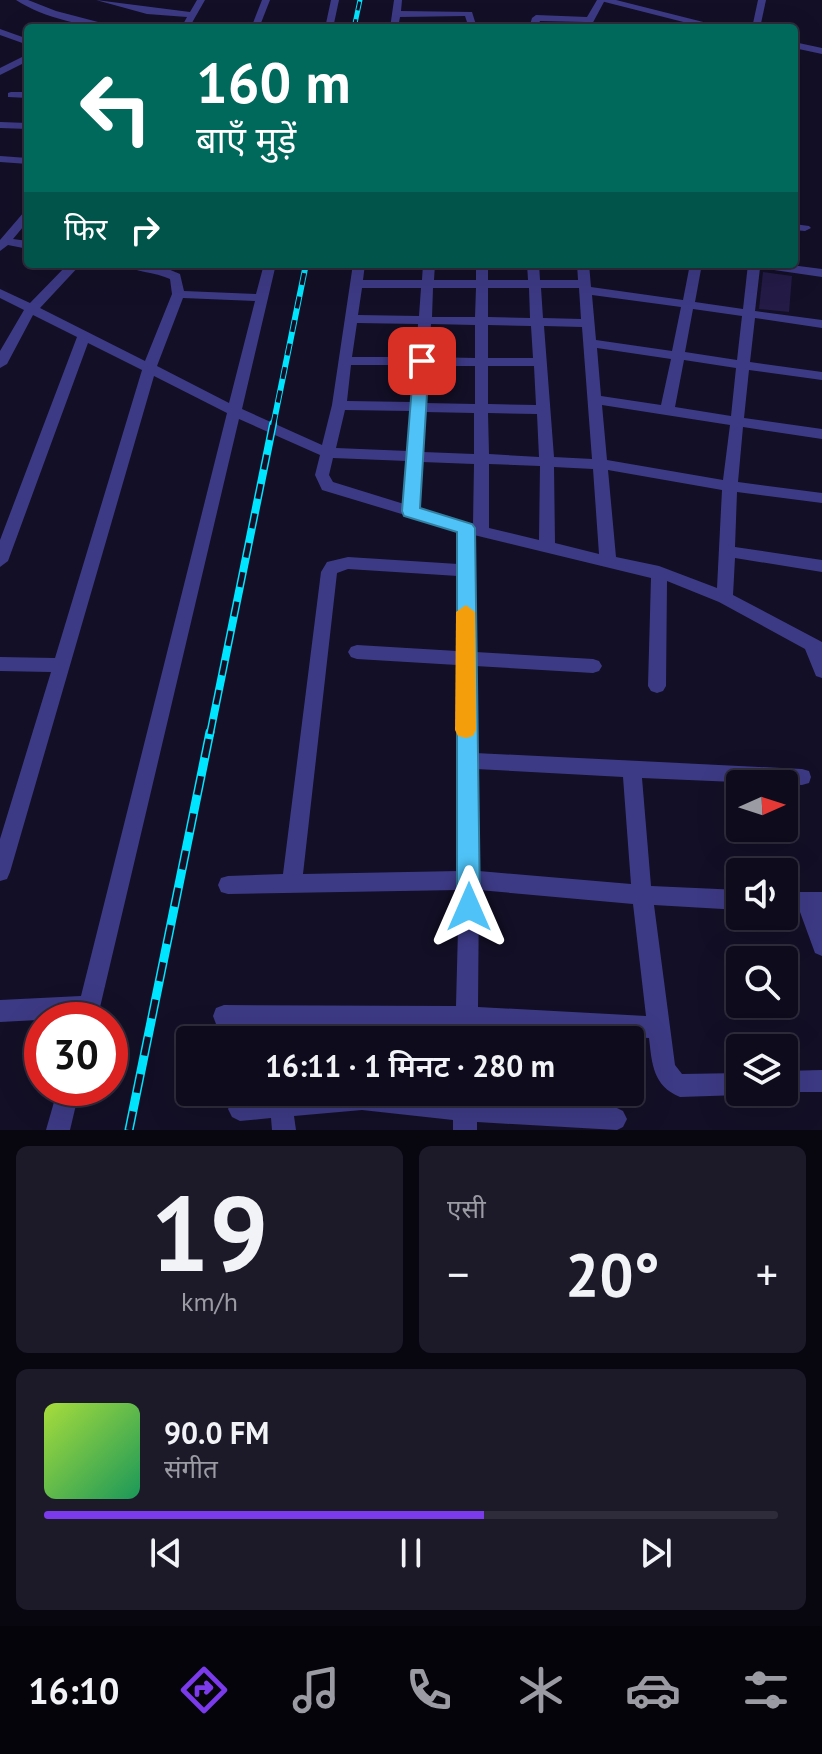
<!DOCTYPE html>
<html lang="hi">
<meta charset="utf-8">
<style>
:root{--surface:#0e0b1c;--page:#1c1929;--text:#f1f3f6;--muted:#9b9ba3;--line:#2e2b3b;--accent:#7c3aed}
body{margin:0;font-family:"PT Sans","Noto Sans Devanagari",sans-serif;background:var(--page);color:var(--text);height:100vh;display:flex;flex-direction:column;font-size:30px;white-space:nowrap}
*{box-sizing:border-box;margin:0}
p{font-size:26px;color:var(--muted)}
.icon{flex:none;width:44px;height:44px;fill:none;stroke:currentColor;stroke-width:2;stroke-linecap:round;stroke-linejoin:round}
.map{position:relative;height:1130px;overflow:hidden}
.sheet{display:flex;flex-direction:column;gap:16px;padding:16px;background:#08060f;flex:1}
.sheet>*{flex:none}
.top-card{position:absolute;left:24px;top:24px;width:774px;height:244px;border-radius:8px;box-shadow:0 8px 32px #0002,0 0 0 2px var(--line);background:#00695c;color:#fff;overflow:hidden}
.needle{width:52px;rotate:87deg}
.controls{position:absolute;left:726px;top:770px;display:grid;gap:16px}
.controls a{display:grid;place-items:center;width:72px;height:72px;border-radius:8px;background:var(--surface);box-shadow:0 8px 32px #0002,0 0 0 2px var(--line);font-size:40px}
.speed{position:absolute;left:24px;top:1002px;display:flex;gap:16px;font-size:40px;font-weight:700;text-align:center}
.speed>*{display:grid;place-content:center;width:104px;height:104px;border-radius:50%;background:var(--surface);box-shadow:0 8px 32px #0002,0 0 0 2px var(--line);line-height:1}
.speed .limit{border:12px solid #d22;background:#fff;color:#111}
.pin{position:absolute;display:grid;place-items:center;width:68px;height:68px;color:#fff;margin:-34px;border-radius:16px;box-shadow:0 4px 12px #0006}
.me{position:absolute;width:88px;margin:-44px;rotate:0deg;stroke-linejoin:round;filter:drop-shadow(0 0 6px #0008)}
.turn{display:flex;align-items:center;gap:28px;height:168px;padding:0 40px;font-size:36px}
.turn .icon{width:104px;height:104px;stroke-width:2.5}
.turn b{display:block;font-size:56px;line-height:68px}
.then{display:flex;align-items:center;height:76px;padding:0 40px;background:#0003;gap:16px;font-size:30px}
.big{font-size:60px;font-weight:600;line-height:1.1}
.sheet .card{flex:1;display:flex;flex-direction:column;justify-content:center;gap:12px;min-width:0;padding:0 28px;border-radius:12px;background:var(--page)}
.sheet .dial{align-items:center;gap:0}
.dial b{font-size:104px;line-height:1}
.song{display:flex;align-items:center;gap:24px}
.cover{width:96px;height:96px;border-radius:12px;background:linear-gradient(135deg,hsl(80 70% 55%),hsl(150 70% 35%))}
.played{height:8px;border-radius:4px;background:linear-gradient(90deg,var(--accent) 60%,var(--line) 60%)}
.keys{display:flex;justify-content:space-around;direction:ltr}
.heat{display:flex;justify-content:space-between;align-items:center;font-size:44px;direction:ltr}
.sheet .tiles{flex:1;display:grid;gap:16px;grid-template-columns:1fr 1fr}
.card:last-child{grid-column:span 2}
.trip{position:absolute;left:176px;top:1026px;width:468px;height:80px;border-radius:8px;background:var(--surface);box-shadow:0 8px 32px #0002,0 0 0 2px var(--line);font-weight:600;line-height:80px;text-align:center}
.tabs{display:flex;height:128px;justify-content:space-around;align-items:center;background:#06040b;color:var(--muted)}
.tabs .icon{width:56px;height:56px}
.tabs .selected{color:var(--accent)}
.tabs b{font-size:36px;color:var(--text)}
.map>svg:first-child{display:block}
</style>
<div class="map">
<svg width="822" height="1130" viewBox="0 0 822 1130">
<rect width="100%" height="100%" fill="#130f26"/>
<polygon fill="#241b47" points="763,272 792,276 789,312 759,309"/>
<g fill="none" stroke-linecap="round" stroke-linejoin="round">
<g fill="#3d3a85" fill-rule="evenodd">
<path d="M16 0H28L56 11 121 28C88 28 43 18 16 0Z"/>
<polygon points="96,0 190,12 197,0 205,0 189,28 181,28 187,17 147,14"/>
<polygon points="262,0 270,0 259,28 251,28"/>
<polygon points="331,0 339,0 333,28 325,28"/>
<polygon points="394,0 402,0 401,11 472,12 477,28 469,28 465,16 400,17 398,28 390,28"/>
<polygon points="597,0 605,0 590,28 582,28 585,22 540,21 537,28 529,28 532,18 536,15 587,17"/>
<polygon points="758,0 766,0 760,28 752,28"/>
<polygon points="0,29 28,39 28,45 0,35"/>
<polygon points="28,54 28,61 0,75 0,68"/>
<polygon points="11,92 28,92 28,98 8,97 8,93"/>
<polygon points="0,122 28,123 28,129 0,128"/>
<polygon points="0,156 28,158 28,164 0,162"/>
<polygon points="28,211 28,221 13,239 28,241 28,249 8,245 0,251 0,240 24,212"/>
<polygon points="794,224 809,226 811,228 805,231 794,230"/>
<path d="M68 264H81L40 308 145 361 172 294 170 279C155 272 134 272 122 264H156L180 274 184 291 256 294 264 264H276L242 409 322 445 332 405 353 264H365L363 280H422L423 264H435L434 280H476V264H488V280H528L527 264H539L540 280H578L577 264H589L591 287 683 300 690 264H702L695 302 743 309 748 264H783L822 269V277L760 268 755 311 822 320V328L755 318 750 362 822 372V380L749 370 744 418 822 429V439L743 427 738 482 822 493V503L737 492 735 547 822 560V572L735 558 733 595 822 642V678L816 676 805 649 719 602 667 581 666 686 663 691 657 693 651 691 648 686 651 578 474 535 475 652 593 659 599 661 602 666 599 671 593 673 475 666V753L802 769 809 771 811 777 809 783 802 785 642 778 651 886 740 890V910L654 905 675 1065 682 1074 740 1073V1092H748L740 1095 680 1097C653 1086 652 1064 649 1038L477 1029V1040H455V1028L224 1027 216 1024 213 1016 216 1008 224 1005 456 1006 459 890 228 894 221 892 218 885 221 878 228 876 283 874 321 572 327 562 348 557 458 564V531L322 490 315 475 320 455 239 419 97 1020H75L76 1018 0 1022V1000L81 996 227 413 154 376 10 872 7 879 0 881V839L51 672 0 671V657L55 658 142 370 88 343 8 561 0 567V540L77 337 33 315 7 364 0 368V351L24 310 0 298V289L30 303ZM362 288H421L419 316 358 315ZM433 288H476L475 317H432ZM488 288H529L530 318 488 317ZM541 288H579L581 319 543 318ZM592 295 681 307 672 351 596 340ZM183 298 255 301 229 403 157 366ZM693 309 742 316 737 360 685 352ZM357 323 418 324 416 357H352ZM431 324 475 325V358L429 357ZM488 325 531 326 533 358H488ZM544 326 582 327 592 459 554 457ZM597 348 671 359 661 405 601 396ZM684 360 736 368 731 416 675 407ZM351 365H415L412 402 347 401ZM428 366H475V404L426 403ZM488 366H534L536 405 488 404ZM602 405 730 425 723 480 607 460ZM345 410 411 411 408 451 336 448ZM425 412 474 413V454L423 452ZM488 413 537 414 539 457 489 454ZM333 458 407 461 404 504 333 482 329 475ZM422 462 474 464 473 524 419 508ZM489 464 540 466 539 540 489 528ZM554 467 593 469 599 554 555 543ZM608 470 722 490 717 588 659 566 616 557ZM348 569 458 576 457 651 357 645 351 647 348 652 351 657 357 659 457 665 459 871 303 874 337 573ZM476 769 623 777 631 884 479 871ZM479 890 633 904 646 1016 478 1007Z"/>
<polygon points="784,892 822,892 822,956 815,953 800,912 784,912"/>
<polygon points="822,1070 822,1092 781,1092 784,1092 784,1071"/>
<polygon points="58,1088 80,1088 70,1130 46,1130"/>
<polygon points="300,1092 410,1092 453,1097 454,1092 476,1092 477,1099 615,1107 623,1111 627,1119 623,1127 617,1130 477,1122 477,1130 453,1130 453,1120 362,1110 294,1116 296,1130 272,1130 271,1118 240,1121 232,1117 228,1109 232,1101 240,1097"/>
</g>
<g fill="#3d3a85" fill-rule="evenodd">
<polygon points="597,0 616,0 727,28 707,28"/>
<polygon points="794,42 822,48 822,54 794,48"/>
</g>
<g stroke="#00e5ff" stroke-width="5">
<polyline id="rail-far3" points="354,28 360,0"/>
</g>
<g stroke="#00e5ff" stroke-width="6">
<polyline id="rail-far2" points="273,426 306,264"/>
</g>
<g stroke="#00e5ff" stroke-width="8">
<polyline id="rail-far1" points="210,734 273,424"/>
</g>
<g stroke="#00e5ff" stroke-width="9">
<polyline id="rail" points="129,1130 210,732"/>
</g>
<use href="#rail-far3" stroke="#130f26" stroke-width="3" stroke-dasharray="9" stroke-linecap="butt"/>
<use href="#rail-far2" stroke="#130f26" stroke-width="4" stroke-dasharray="12" stroke-linecap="butt"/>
<use href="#rail-far1" stroke="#130f26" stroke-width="5" stroke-dasharray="15" stroke-linecap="butt"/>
<use href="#rail" stroke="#130f26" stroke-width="6" stroke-dasharray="19" stroke-linecap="butt"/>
</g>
<polygon fill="#4fc3f7" stroke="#337fa1" stroke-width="2" points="422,357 429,361 420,508 472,524 475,528 480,907 477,915 469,919 460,915 457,907 457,532 404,516 402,511 414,361"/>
<polygon fill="#f59e0b" points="466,605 475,612 476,730 473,736 466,738 458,736 455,730 456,612"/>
</svg>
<div class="controls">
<a><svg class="needle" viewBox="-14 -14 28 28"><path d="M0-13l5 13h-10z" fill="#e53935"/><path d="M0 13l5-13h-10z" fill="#9b9ba3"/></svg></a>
<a><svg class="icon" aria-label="sound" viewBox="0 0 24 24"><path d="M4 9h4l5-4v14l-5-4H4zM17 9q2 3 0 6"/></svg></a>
<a><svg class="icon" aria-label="search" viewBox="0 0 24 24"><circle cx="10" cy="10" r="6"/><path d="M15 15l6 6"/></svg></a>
<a><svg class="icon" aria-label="layers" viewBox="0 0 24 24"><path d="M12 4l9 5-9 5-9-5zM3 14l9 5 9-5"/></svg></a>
</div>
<div class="speed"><div class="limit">30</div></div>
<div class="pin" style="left:422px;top:361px;background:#d93025"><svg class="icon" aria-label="arrive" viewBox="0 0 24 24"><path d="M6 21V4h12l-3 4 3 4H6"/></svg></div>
<svg class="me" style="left:469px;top:907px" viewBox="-20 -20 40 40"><path d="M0-17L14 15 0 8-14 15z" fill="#4fc3f7" stroke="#fff" stroke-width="4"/></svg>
<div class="trip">16:11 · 1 मिनट · 280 m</div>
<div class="top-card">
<div class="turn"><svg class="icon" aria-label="left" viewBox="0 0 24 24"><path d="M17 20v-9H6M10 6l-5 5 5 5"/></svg><div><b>160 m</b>बाएँ मुड़ें</div></div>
<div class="then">फिर<svg class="icon" aria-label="right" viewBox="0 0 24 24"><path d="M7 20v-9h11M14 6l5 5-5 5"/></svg></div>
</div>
</div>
<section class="sheet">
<div class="tiles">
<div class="card dial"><b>19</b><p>km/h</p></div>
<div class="card"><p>एसी</p>
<div class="heat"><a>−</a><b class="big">20°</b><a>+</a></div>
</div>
<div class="card">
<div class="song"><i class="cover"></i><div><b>90.0 FM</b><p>संगीत</p></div></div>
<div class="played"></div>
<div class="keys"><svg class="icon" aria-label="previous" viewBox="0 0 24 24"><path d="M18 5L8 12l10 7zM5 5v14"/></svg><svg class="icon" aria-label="pause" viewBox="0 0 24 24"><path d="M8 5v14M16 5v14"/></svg><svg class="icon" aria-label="next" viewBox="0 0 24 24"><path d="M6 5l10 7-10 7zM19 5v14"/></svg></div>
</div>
</div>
</section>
<nav class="tabs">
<b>16:10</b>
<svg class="icon selected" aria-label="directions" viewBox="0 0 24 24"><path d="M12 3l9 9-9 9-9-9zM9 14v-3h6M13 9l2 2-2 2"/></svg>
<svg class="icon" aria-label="music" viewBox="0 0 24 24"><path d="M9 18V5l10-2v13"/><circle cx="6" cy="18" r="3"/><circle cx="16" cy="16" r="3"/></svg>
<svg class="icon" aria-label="phone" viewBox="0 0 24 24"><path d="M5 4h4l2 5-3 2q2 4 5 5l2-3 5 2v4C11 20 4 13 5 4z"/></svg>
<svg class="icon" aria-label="climate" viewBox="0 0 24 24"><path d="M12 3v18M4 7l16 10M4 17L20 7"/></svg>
<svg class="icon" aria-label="car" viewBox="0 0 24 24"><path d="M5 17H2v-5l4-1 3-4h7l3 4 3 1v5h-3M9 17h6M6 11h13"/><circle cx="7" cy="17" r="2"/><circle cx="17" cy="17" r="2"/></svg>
<svg class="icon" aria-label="filters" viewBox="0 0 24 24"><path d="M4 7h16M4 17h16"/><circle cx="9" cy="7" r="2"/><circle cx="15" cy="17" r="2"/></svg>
</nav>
